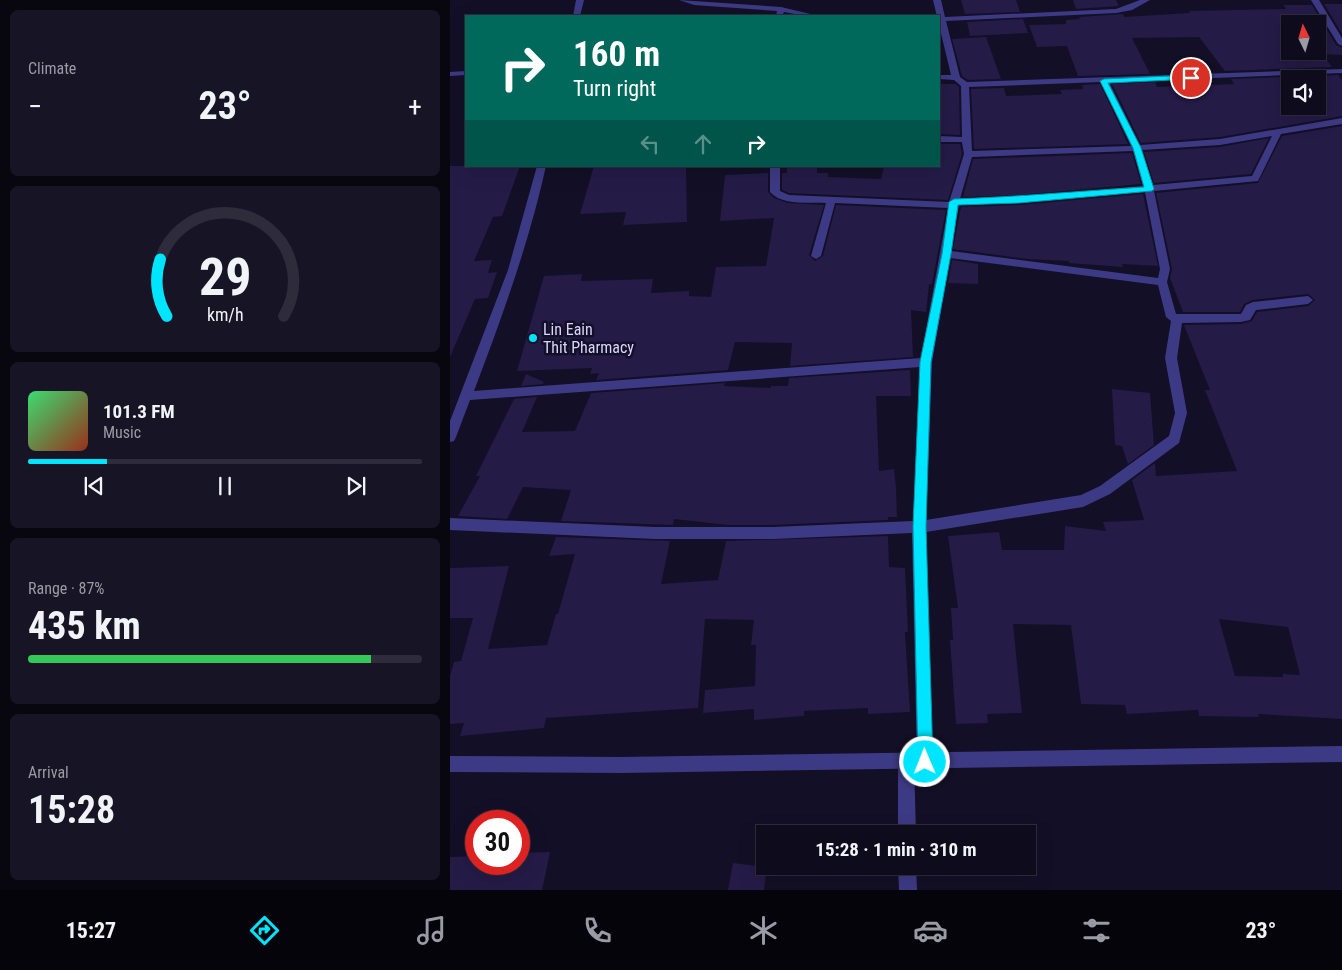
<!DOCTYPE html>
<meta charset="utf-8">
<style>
:root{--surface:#0e0b1c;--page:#171425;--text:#f1f3f6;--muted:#9b9ba3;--line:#2e2b3b;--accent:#00e5ff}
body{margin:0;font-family:"Roboto Condensed",sans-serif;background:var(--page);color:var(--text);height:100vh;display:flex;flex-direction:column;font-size:19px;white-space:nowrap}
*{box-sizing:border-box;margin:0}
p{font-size:16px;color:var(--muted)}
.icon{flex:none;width:28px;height:28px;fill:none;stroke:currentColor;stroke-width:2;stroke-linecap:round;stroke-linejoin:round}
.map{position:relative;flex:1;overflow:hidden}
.side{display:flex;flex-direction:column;gap:10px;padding:10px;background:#08060f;width:450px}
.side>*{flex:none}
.guide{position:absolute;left:15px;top:15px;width:475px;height:152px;border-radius:0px;box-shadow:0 5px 20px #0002,0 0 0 1px var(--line);background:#00695c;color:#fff;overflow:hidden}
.needle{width:32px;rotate:355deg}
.fabs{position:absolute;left:831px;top:15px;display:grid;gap:10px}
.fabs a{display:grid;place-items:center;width:45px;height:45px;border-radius:0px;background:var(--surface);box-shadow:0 5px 20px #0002,0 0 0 1px var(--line);font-size:25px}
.speed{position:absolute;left:15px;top:810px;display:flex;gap:10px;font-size:25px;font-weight:700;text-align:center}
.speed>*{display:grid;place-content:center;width:65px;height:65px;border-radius:50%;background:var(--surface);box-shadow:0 5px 20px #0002,0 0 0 1px var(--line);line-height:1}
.speed .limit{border:8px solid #d22;background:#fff;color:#111}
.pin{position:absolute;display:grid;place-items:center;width:42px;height:42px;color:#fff;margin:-21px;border:2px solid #fff;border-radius:50%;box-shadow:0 1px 5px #0007}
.me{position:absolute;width:55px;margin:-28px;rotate:359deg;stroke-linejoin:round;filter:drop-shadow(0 0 4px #0008)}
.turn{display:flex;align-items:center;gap:18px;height:105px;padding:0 25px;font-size:22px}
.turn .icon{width:65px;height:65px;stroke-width:2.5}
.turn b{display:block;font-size:35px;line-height:42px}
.lanes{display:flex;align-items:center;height:48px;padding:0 25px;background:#0003;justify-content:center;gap:25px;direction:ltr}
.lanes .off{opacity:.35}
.big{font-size:38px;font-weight:700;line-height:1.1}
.side .tile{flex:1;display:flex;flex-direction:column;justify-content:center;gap:8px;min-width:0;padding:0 18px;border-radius:8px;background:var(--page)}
.side .dial{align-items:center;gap:0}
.dial svg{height:130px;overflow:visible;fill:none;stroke:var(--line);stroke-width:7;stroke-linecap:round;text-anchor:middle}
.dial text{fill:var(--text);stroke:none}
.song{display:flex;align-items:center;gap:15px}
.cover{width:60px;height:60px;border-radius:8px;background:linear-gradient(135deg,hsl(140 70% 55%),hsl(10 70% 35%))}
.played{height:5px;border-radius:2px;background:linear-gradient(90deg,var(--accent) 20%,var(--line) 20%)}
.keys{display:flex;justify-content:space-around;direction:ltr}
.heat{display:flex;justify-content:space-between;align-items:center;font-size:28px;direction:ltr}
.charge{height:8px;border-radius:4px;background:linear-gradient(90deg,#34c759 87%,var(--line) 0)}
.trip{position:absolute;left:306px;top:825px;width:280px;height:50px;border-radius:0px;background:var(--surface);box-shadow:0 5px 20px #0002,0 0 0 1px var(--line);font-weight:700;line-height:50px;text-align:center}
.tabs{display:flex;height:80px;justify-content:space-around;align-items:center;background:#06040b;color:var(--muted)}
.tabs .icon{width:35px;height:35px}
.tabs .current{color:var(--accent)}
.tabs b{font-size:22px;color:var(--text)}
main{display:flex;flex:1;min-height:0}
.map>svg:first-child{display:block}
</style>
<main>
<section class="side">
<div class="tile"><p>Climate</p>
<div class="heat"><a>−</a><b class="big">23°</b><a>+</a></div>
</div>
<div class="tile dial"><svg viewBox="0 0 100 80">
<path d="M14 69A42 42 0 1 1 86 69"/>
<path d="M14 69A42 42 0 0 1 10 34" stroke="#00e5ff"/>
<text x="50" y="56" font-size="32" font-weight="700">29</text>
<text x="50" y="72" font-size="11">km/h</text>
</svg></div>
<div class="tile">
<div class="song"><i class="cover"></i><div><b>101.3 FM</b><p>Music</p></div></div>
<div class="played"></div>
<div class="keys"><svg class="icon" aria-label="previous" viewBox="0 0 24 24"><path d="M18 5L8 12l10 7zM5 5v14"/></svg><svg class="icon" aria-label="pause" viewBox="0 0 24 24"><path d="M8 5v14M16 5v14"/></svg><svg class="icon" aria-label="next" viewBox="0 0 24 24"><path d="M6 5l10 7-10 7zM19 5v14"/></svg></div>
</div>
<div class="tile"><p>Range · 87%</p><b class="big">435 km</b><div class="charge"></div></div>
<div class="tile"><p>Arrival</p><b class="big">15:28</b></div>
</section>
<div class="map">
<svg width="892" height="890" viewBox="0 0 892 890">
<rect width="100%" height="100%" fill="#130f26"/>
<g fill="#241b47" fill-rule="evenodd">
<polygon points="511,0 566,0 570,12 515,14"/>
<polygon points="623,0 666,0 669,6 626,9"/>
<polygon points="874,4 892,4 892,34"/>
<path d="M833 5H862L886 45 892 48V55L872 54 882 67 775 71 749 37 682 38 700 74 628 76 617 46 587 47 579 25 616 24V20L630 19 629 17 673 14 674 17 740 13 739 11 836 9ZM840 24H868V51H840Z"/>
<polygon points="573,19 578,33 520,36 517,22"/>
<polygon points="536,37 551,79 518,80 512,76 502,39"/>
<path d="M888 75 892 80V116L770 137 691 143 662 84 705 82 707 87 784 84 781 79ZM840 79H868V106H840Z"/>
<polygon points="489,84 506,84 509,87 510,135 489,134"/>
<polygon points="650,84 678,144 524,149 521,89 554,88 556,96 612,94 610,90 633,89 632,85"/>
<path d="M892 126V719L808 714 809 717 749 716 748 710 677 714 675 705 631 704 621 625 563 624 572 713 537 714 538 723 506 724 500 640H503L501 608H508L498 536 549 532 552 550H614L615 526 656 531 653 522 694 520 682 480 705 463 706 476 787 471 755 390H760L734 325 791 324 802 321 807 312 858 306 865 300 858 294 802 300 794 304 790 312H733L720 278 722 269 706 193 808 183 832 136ZM769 619 838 627 850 675 833 674V677L785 676Z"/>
<polygon points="819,138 801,174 704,183 694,152 770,147"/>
<polygon points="489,144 510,144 512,154 498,200 339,193 332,190 332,173 337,173 337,166 367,166 367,173 378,173 378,177 431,179 434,166 489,166"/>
<polygon points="682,153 691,184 569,195 513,197 523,159"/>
<polygon points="0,166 70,166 52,216 43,217 24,261 42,260 38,273 47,272 38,298 25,299 0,357"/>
<polygon points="144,166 236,166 237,222 173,225 176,212 130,214"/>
<polygon points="318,173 318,192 324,198 338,203 374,205 359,255 365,261 373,256 386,205 496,210 482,284 479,284 476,312 461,310 463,357 340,366 342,343 285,342 278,370 146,380 149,373 140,374 142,368 67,371 94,276 132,274 131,281 203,279 201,293 239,291 239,296 261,297 266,267 316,266 324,218 270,221 275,175"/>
<polygon points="693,194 708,266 672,264 673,267 619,263 619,261 578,259 503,249 511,207 569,205"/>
<polygon points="502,260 528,264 528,284 498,283"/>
<polygon points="460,370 461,396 426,396 429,471 444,469 446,488 447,517 438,517 438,520 323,525 278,525 224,519 223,525 111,521 121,490 73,487 57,519 8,516 30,476 26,476 64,399 87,397 72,432 125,431 141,393 275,383 274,386 321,388 321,386 338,386 339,378"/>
<polygon points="76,374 94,382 93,384 71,386"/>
<polygon points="662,389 700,393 704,445 678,464 672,446 665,445"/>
<polygon points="438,536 439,567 455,568 458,632 455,632 460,712 418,714 418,708 354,711 354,716 304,720 304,709 253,713 255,690 305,686 306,645 301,645 304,620 255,619 248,708 96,718 94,728 10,736 14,723 0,724 0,676 4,662 11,661 23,618 0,618 0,568 59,566 38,649 97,645 106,614 108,614 125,554 99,556 106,537 220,541 211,584 268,580 276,541"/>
<polygon points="100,852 92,890 0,890 0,857 26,856 26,864 69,864 69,853"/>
<polygon points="283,863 317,867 314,890 278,890"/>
</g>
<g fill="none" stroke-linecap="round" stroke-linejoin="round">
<g fill="#3d3a85" fill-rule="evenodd">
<polygon points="126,0 134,0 130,16 123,16"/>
<polygon points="229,0 331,7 369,16 356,16 334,12 332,16 326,16 327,11 244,5"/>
<path d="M483 0H491L495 17 666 9 690 0H700L682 10 666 13 496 21 510 77 517 82 892 69V73L659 82 690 145 770 139 892 118V124L831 134 808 181 704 191 720 269 717 282 726 314H791L796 305 803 302 858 296 863 300 858 304 806 310 800 320 791 322 732 323 727 358 737 413 729 443 660 494 633 507 476 532 483 762 481 768 475 770 469 768 467 762 462 533 323 539H205L0 530V518L205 527H323L463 521 470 367 20 400 6 437 4 441 0 442V421L58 270 87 166H96C79 243 52 317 24 391L471 358 498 208 385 203 371 256 366 259 361 256 376 203C359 202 332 206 320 192V166H330V191L339 195 499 202 514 154 512 142H489V136L512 137 511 86 504 80 489 79V75H501ZM651 82 681 146 522 151 519 87ZM822 136 802 176 703 185 692 150 770 145ZM683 151 693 186 569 197 510 199 522 157ZM695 192 710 269 708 278 501 251 509 205 569 203ZM500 258 708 285 716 317 721 321 715 358 725 413 719 436 650 486 631 495 476 520 482 362Z"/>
<polygon points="861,0 869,0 892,38 892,46 888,44"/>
<polygon points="16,71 16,75 0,76 0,72"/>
<polygon points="456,754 462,756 464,762 466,834 448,834 448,762 450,756"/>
<polygon points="448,866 466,866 467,890 449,890"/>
</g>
<polygon fill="#3d3a85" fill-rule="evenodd" points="892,746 892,762 171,773 0,772 0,756 171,757"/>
</g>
<path fill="#00e5ff" stroke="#0095a6" d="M741 75 745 78 744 79 658 83 691 148 704 189 702 191 569 203 508 205 501 254 481 362 476 527 483 762 481 767 475 769 470 767 468 762 463 527 470 362 492 254 499 202 504 199C567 197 631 191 694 187L683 148 650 81 654 79Z"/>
<circle fill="#00e5ff" stroke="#130f26" stroke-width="2" cx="83" cy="338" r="5"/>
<g text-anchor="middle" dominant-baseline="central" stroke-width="5" stroke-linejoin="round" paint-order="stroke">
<g font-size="16" fill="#d9d4ff" stroke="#130f26" text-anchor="start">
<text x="93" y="329">Lin Eain<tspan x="93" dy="18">Thit Pharmacy</tspan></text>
</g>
</g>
</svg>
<div class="fabs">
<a><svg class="needle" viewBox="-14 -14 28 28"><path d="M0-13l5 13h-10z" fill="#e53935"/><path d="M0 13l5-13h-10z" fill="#9b9ba3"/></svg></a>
<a><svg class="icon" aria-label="sound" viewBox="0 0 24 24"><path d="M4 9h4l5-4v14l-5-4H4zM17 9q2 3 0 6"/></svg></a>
</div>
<div class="speed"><div class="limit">30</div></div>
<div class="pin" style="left:741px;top:78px;background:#d93025"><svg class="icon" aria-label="arrive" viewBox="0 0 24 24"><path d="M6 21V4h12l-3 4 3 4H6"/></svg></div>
<svg class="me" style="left:475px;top:762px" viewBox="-20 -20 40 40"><circle r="17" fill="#00e5ff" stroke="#fff" stroke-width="3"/><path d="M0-11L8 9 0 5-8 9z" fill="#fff"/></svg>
<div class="trip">15:28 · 1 min · 310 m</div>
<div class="guide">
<div class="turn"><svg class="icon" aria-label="right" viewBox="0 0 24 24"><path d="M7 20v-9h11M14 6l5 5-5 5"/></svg><div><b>160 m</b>Turn right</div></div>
<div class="lanes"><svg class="icon off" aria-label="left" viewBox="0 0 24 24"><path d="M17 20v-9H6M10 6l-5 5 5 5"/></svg><svg class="icon off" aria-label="ahead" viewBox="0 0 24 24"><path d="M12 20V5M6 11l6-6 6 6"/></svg><svg class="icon" aria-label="right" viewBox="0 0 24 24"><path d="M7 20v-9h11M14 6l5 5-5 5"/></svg></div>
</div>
</div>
</main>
<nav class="tabs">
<b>15:27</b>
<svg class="icon current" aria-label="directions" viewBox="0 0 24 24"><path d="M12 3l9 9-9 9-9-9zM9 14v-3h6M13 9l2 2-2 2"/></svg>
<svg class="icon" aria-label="music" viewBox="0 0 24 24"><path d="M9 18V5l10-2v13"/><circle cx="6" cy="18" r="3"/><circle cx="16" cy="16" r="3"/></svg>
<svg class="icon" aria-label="phone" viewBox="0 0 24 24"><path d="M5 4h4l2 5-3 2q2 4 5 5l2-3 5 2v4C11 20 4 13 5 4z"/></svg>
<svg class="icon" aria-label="climate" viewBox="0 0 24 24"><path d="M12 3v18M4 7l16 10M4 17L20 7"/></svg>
<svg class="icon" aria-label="car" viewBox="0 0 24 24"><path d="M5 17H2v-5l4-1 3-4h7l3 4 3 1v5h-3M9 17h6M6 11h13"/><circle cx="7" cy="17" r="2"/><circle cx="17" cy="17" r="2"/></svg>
<svg class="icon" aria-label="filters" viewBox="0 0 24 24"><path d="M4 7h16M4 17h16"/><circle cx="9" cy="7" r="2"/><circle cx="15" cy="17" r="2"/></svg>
<b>23°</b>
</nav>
